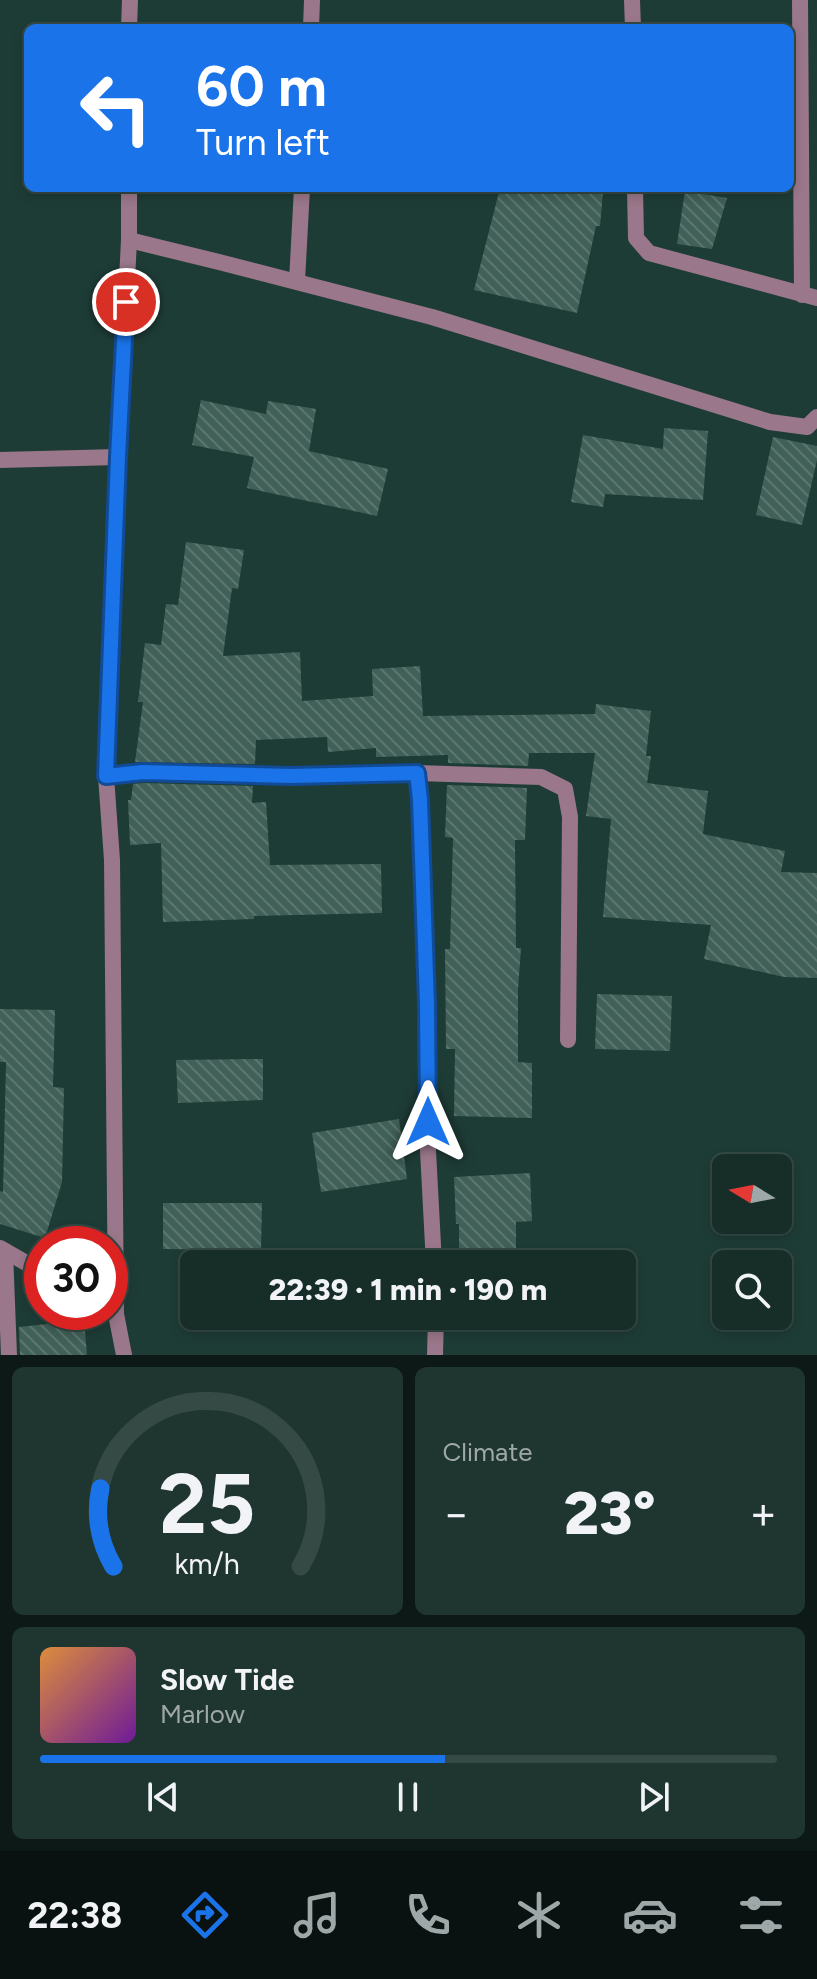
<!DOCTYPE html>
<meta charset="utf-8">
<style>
:root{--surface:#162d28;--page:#1f3530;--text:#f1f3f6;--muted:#9ea8a8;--line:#354945;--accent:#1a73e8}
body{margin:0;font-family:Figtree,sans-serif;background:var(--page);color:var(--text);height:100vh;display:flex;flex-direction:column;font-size:30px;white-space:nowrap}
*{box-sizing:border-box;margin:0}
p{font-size:26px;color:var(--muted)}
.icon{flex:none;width:44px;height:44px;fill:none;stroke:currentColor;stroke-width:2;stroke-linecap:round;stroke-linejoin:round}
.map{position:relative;height:1355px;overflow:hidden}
.side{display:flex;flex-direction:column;gap:12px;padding:12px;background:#0c1916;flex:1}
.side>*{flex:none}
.hud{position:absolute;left:24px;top:24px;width:770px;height:168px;border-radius:12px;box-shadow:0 4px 12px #0003,0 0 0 2px var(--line);background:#1a73e8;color:#fff;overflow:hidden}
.needle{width:52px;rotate:280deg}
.controls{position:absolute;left:712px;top:1154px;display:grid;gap:16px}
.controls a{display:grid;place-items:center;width:80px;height:80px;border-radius:12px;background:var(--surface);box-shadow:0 4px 12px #0003,0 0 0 2px var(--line);font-size:40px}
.speed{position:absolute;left:24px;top:1226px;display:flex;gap:16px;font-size:40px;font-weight:700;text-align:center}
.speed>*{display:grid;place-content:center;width:104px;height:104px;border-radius:50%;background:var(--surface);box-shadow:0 4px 12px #0003,0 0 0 2px var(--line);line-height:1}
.speed .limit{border:12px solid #d22;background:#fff;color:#111}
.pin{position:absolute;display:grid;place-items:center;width:68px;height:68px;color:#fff;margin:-34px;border:4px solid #fff;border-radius:50%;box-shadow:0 2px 8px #0007}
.me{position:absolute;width:88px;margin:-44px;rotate:0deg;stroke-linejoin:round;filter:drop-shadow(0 0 6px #0008)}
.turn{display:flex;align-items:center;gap:28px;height:168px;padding:0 40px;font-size:36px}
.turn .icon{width:104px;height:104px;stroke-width:2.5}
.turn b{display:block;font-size:56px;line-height:68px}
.big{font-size:60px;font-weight:800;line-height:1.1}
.side .tile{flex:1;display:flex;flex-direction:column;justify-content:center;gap:12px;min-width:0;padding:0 28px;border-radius:12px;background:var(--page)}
.side .dial{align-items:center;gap:0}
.dial svg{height:208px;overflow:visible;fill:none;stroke:var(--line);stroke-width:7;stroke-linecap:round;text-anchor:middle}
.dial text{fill:var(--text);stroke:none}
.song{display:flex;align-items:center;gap:24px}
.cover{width:96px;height:96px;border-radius:12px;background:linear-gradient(135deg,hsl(30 70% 55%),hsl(280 70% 35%))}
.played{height:8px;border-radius:4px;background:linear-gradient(90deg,var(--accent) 55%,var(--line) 55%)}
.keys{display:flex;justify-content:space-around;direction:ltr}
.heat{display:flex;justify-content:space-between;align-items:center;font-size:44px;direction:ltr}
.side .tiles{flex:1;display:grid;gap:12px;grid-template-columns:1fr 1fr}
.tile:last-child{grid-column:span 2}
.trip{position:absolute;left:180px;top:1250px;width:456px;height:80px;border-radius:12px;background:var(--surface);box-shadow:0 4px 12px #0003,0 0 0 2px var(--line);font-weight:800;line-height:80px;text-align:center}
.menu{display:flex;height:128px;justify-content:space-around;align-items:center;background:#091210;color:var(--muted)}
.menu .icon{width:56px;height:56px}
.menu .on{color:var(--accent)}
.menu b{font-size:36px;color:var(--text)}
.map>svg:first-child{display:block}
</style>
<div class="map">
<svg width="817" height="1355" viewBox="0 0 817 1355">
<defs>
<pattern id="building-back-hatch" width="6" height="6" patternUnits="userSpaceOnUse" patternTransform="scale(2)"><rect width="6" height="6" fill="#416058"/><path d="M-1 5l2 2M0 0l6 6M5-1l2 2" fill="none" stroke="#5b766f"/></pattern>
</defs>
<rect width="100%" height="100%" fill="#1e3c36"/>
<g fill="url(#building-back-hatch)">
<polygon points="500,188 547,188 603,192 600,226 596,226 577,313 474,290"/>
<polygon points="685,191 727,198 712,249 677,244"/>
<polygon points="201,400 266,414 268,401 316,409 309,451 388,469 377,516 247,488 254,457 192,445"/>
<polygon points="664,428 708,431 703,500 605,494 603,507 571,502 583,435 663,449"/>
<polygon points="773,437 817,446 817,460 802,525 756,515"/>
<polygon points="186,542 244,550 238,589 232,588 223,656 300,652 302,701 373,696 372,669 420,666 423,716 595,714 596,704 651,711 646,756 651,756 647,783 708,791 703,834 785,851 781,872 817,873 817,978 784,977 704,959 711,925 603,917 611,819 586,816 595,753 529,753 528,766 448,763 448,755 376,757 376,748 328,752 327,737 256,740 255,764 135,762 143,702 138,702 145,643 161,645 166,604 178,605"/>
<polygon points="143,783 253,786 252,803 266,802 270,865 381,864 382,913 254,916 254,919 163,922 161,843 130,845 128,800 131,800 133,784"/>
<polygon points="447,785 527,788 525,840 515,840 516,948 521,948 518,990 518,1062 532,1063 532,1118 454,1116 455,1049 446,1049 445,949 450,949 453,838 445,837"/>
<polygon points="597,994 672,996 670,1051 595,1049"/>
<polygon points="0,1009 55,1010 53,1087 64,1088 62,1182 45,1238 0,1224 0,1191 3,1192 6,1062 0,1062"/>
<polygon points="263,1059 263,1100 178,1103 176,1060"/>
<polygon points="399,1119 407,1179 321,1192 312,1133"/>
<polygon points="530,1173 532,1221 516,1222 516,1264 459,1264 459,1224 456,1224 454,1177"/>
<polygon points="163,1203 262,1203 261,1250 163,1249"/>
<polygon points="84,1320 87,1355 20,1355 19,1327"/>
</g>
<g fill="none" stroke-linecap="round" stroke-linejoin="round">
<polyline stroke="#9a778a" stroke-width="16" points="0,460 118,457"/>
<g stroke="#9a778a" stroke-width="16">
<polyline points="632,0 633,28"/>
<polyline points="800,0 802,295"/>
<polyline points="129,28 130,0"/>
<polyline points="311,28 312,0"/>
<polyline points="635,188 636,238 649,253 817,298"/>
<polyline points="129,240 219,262 432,317 770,422 807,427 817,417"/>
<polyline points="297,281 302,188"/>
<polyline points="417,773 420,800 427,1004 428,1151 434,1264"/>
<polyline points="106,776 143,772 291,776 417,773 541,777 565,789 570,817 568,1040"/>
<polyline points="0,1248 42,1272"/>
<polyline points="5,1251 9,1355"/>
<polyline points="124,1355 116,1314 112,860 106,776 118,457 129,240 129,188"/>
<polyline points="435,1355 436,1316"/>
</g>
</g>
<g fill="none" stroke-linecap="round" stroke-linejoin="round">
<g stroke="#114b97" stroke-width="20">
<polyline id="route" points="126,302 118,457 106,776 143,772 291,776 417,773 420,800 427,1004 428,1122"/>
</g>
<use href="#route" stroke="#1a73e8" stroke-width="14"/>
</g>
</svg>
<div class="controls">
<a><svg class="needle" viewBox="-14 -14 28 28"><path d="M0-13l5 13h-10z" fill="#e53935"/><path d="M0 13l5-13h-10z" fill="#9ea8a8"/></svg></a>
<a><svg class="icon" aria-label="search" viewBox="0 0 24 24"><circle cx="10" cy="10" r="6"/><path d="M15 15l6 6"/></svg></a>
</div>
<div class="speed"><div class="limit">30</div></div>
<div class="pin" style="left:126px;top:302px;background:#d93025"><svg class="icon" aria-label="arrive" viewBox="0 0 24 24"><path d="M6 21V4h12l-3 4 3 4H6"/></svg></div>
<svg class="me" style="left:428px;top:1122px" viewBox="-20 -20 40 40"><path d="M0-17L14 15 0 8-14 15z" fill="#1a73e8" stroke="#fff" stroke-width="4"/></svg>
<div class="trip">22:39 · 1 min · 190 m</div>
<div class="hud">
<div class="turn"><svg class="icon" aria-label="left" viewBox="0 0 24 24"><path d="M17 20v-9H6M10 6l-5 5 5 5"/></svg><div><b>60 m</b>Turn left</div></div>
</div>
</div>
<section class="side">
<div class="tiles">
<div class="tile dial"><svg viewBox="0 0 100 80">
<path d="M14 69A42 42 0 1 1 86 69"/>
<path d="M14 69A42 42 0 0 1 9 39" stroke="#1a73e8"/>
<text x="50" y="56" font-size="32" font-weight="700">25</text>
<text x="50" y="72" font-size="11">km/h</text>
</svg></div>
<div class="tile"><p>Climate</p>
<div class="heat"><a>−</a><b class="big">23°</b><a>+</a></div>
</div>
<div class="tile">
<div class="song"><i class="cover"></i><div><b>Slow Tide</b><p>Marlow</p></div></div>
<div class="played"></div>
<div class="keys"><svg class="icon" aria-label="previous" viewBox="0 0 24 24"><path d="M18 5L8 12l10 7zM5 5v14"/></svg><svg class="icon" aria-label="pause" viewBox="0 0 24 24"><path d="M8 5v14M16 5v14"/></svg><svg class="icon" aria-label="next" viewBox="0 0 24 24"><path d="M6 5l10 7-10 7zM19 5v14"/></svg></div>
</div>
</div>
</section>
<nav class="menu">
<b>22:38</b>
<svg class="icon on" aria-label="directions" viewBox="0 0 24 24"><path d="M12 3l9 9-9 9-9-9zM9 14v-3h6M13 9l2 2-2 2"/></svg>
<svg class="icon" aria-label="music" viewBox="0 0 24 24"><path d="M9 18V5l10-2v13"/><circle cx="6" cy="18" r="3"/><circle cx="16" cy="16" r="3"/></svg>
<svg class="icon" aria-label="phone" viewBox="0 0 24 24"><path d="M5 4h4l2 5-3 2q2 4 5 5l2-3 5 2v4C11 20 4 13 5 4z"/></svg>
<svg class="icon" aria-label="climate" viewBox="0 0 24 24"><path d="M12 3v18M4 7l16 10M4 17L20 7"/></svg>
<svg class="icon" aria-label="car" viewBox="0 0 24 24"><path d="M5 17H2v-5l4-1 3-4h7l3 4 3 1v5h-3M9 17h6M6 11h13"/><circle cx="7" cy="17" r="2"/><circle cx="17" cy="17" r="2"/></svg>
<svg class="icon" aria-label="filters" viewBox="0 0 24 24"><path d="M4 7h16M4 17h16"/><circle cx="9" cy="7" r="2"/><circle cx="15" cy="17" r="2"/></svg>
</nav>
